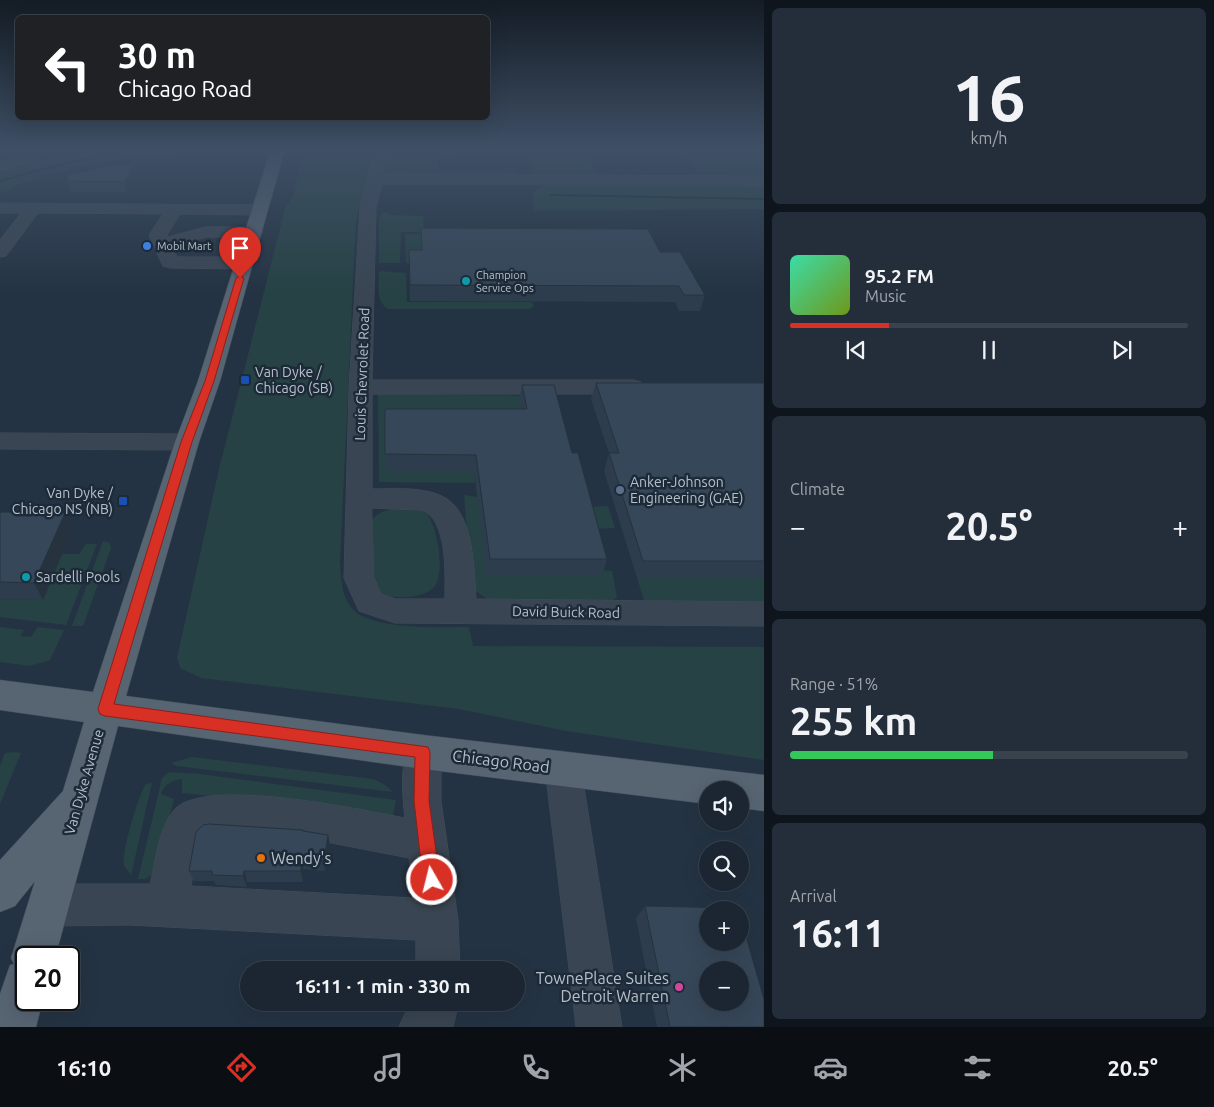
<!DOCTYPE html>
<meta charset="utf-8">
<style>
:root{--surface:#1b2632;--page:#242e3a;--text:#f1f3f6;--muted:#a0a5ac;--line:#39434d;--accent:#d93025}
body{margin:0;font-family:Ubuntu,sans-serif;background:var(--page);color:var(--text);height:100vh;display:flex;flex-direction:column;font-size:19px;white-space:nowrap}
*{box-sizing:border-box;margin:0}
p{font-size:16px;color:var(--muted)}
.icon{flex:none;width:28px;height:28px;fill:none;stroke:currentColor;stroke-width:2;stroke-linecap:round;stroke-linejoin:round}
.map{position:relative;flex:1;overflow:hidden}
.details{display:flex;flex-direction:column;gap:8px;padding:8px;background:#0f151c;width:450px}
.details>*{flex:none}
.banner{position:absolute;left:15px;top:15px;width:475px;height:105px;border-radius:8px;box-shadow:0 5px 20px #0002,0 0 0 1px var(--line);background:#202124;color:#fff;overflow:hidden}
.buttons{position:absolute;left:699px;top:781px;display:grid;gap:10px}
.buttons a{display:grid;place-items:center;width:50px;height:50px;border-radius:50%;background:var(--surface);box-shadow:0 5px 20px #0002,0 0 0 1px var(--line);font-size:25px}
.speed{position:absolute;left:15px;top:946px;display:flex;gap:10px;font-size:25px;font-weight:700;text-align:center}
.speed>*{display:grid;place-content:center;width:65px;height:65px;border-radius:50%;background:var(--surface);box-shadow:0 5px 20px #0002,0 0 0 1px var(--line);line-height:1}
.speed .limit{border:2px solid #111;border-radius:8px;background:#fff;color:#111}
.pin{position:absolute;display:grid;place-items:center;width:42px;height:42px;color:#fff;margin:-51px -21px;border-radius:50% 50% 50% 0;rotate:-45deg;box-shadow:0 0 5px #0007}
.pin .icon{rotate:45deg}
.me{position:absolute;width:55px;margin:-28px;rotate:352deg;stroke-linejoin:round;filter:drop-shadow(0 0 4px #0008)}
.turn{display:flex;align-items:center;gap:18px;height:105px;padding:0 20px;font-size:22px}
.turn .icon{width:65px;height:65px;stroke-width:2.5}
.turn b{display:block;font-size:35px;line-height:42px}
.big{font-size:38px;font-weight:600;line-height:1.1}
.details .card{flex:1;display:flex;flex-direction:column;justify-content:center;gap:8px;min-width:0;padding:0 18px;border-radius:8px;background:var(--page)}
.details .dial{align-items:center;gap:0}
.dial b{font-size:65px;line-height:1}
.song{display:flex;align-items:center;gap:15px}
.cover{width:60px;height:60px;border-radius:8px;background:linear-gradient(135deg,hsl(160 70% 55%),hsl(80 70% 35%))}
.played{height:5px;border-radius:2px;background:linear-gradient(90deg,var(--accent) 25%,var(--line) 25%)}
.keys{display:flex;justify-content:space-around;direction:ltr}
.heat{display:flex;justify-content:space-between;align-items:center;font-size:28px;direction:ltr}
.charge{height:8px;border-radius:4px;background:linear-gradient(90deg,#34c759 51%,var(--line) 0)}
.trip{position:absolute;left:240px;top:961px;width:285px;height:50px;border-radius:25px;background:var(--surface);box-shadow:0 5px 20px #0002,0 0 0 1px var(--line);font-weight:600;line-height:50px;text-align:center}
.tab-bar{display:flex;height:80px;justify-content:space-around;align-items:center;background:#0b0f14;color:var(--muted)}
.tab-bar .icon{width:35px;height:35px}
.tab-bar .active{color:var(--accent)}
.tab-bar b{font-size:22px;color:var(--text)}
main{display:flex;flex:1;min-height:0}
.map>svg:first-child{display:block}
</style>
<main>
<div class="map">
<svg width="764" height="1027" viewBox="0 0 764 1027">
<rect width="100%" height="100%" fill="#243343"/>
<g fill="#264244">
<path d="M54 149H220L223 151 214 154C142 153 65 162 0 194V174L45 160 51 155Z"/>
<path d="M304 149H381L367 164 366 182 356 220 340 562C341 577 341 593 350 606 366 631 441 627 469 627L473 646 764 647V760L566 731 459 709 201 678 180 668 177 658 219 469 285 209 293 196Z"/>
<polygon points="398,149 452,149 454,159 437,159 439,171 506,171 505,167 513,168 514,174 511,176 381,175 383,164"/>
<polygon points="537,149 583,149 595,173 611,174 608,176 536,175 525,151"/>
<polygon points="678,149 764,149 764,178 690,176 686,174 698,173"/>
<polygon points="764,183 764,209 534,211 532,204 534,191 545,185"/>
<polygon points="383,213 388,213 389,215 423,216 424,232 401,232 400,263 379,263 379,218"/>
<polygon points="405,234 514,234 422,264 406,263"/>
<path d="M379 271 406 273 407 302H532L534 306 529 309H388C375 301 379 285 379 271Z"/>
<polygon points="378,394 550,396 524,426 385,472 474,472 475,483 379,482"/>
<polygon points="464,495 477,497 600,570 612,571 617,597 607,605 495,605 476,591 471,580"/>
<polygon points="608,506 615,528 589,529 583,507"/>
<path d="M413 507C417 509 424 511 427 514 437 526 446 574 434 587 423 599 393 600 379 593 376 591 373 587 371 585L369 523C383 507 393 508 413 507Z"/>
<polygon points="103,541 110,543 111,548 83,626 72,626"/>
<polygon points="86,544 97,544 66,625 0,617 0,599 43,600 62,554 79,554"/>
<polygon points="637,578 764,578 764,607 646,606"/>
<polygon points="0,627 24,630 20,636 31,637 38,627 64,630 50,660 30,666 0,662"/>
<polygon points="15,752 21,753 0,804 0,766 5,753"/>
<polygon points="192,757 373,779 384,784 393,792 176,766 171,763"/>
<path d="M169 772 200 774 396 800 393 816 182 793V779C172 780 165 784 161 794L174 799 155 873 145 879H138L162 778Z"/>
<path d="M152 783 131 875C129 872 126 869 124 865 121 854 139 793 146 784Z"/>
</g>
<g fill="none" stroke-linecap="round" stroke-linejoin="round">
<g fill="#162a42" fill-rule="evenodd">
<polygon points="131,149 137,149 66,164 0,182 0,180 66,162"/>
<polygon points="551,194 764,198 764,200 550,196 550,194"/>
</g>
<g stroke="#424e5c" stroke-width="1">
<g id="minor">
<path d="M382 149H397L384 165 383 174 764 176V186L382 184 376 207 372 380H633L641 382 644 387 641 392 633 394H372V489C395 489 427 486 447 499 474 516 474 572 476 599L764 602V626L395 623 359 611 344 578 349 387 360 207 370 164ZM372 508 421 510C448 518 445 575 445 599H396L381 594 374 578Z"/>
<polygon points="32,153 37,154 39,157 37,160 0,172 0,163"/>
<polygon points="0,203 260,205 266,206 268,210 266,214 260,215 180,214 167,235 168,237 205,227 254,227 260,228 263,232 260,236 254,237 206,237 172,247 177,257 245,257 252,259 254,263 252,267 245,269 170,268 163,266 161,262 149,235 163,214 38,213 6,256 0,257 0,240 21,213 0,213"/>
<polygon points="0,433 187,434 196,436 199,442 196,448 187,450 0,449"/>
<path d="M423 735 436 740 441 752V801L458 920 460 970H416V940L130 925 49 926 34 920 28 905 34 890 49 884H150C156 861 158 831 173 811 201 775 362 810 405 818 402 793 400 763 410 740ZM213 833 311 839 409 858 413 898 191 886 199 842 206 834Z"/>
<polygon points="563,751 576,756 581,768 622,1027 576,1027 545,768 550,756"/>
<polygon points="413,1002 459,1002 453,1027 399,1027 406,1011 413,1006"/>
</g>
</g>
<g stroke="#424e5c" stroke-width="1">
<polygon id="major" points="271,149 285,149 220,381 199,442 126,696 423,735 764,775 764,811 740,808 740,790 708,790 708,804 423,769 118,726 55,958 26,958 26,1000 43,1000 36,1027 0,1027 0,994 10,965 14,964 11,958 35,881 15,906 0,912 0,860 63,791 84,722 0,710 0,680 93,692 175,442 198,381"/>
</g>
<use href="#minor" fill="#394552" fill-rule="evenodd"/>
<use href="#major" fill="#576472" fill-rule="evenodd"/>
</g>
<g fill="#2e3d4d">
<rect x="455" y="149" width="83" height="2"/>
<polygon points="138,175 127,192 71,192 68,181"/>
<polygon points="421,228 660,252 705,295 700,311 679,311 675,302 410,301 409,265 409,250 421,250"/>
<polygon points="596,383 764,383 764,578 637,578 604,471 609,453 591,399"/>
<polygon points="522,385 572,453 607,559 602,576 487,576 474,472 385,472 385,409 520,409 519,402"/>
<polygon points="0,512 65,513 72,530 43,600 0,599"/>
<polygon points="303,831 328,835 330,846 325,871 303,869 303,882 247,882 247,887 216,885 214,881 194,881 189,871"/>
<polygon points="645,906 764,1027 657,1027 636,918"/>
</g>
<g fill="#26323e">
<polygon points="135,165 138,175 127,192 124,182"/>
<polygon points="65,513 72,530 43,600 34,583"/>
<polygon points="328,835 330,846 325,871 324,861"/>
<polygon points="301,859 303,869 303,882 301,871"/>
<polygon points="244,871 247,882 247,887 243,876"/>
</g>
<g fill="#364759" stroke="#26323e" fill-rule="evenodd">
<polygon points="111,165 135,165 124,182 68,181 67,175"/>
<polygon points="421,228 648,229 660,252 680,252 705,295 684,295 679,286 410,285 409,250 422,250"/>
<polygon points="596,383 764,383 764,561 643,561 609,453 619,453"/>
<polygon points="522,385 554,385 572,453 578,453 607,559 490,559 476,455 385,454 385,409 527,409"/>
<polygon points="0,512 65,513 34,583 0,582"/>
<polygon points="209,824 303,830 303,831 328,835 324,861 301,859 301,871 244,871 243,876 212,875 212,871 189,871 196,832 203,825"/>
<path d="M645 906 738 908 739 910H708V942H740V915L764 999V1027H670ZM708 970H740V1002H708Z"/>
</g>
<linearGradient id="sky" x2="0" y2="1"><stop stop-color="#141c25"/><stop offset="0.51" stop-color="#3f5066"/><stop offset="1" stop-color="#3f5066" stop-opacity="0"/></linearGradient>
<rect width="764" height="293" fill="url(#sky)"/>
<polygon fill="#d93025" stroke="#8d1f18" points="240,275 244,278 214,381 192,442 114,704 428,747 430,752 429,801 440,880 437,886 432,889 426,886 423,880 414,801 415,757 105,716 100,714 98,709 181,442 205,381 236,278"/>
<circle fill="#3f7fe0" stroke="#1d2a38" stroke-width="2" cx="147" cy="246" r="5"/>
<g fill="#0f9aa8" stroke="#1d2a38" stroke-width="2">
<circle cx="466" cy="281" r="5"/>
<circle cx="26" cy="577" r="5"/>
</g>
<g fill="#1a4fb4" stroke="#1d2a38" stroke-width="2">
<rect x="240" y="375" width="10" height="10" rx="2.5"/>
<rect x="118" y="496" width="10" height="10" rx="2.5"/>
</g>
<circle fill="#5c6f8a" stroke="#1d2a38" stroke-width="2" cx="620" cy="490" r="5"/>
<circle fill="#e8710a" stroke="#1d2a38" stroke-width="2" cx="261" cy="858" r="5"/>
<circle fill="#d1479c" stroke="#1d2a38" stroke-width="2" cx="679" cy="987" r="5"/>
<g text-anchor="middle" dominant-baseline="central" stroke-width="5" stroke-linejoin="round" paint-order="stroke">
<g font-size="11" fill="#b6c0cc" stroke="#1d2a38" text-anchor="start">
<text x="157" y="246">Mobil Mart</text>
<text x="476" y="275">Champion<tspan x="476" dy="13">Service Ops</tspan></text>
</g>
<g font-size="14" fill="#b6c0cc" stroke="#1d2a38" text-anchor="start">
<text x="255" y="372">Van Dyke /<tspan x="255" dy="16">Chicago (SB)</tspan></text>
<text x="630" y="482">Anker-Johnson<tspan x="630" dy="16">Engineering (GAE)</tspan></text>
<text x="113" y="493" text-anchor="end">Van Dyke /<tspan x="113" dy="16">Chicago NS (NB)</tspan></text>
<text x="36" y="577">Sardelli Pools</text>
</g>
<g font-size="14" fill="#b6c0cc" stroke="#1d2a38">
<text transform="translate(362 374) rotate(-88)">Louis Chevrolet Road</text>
<text transform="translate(566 612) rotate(1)">David Buick Road</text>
<text transform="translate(84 782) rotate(-74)">Van Dyke Avenue</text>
</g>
<g font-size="16" fill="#b6c0cc" stroke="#1d2a38">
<text transform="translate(501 761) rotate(7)">Chicago Road</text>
</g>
<g font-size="16" fill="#b6c0cc" stroke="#1d2a38" text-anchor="start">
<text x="271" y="858">Wendy's</text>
<text x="669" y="978" text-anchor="end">TownePlace Suites<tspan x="669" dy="18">Detroit Warren</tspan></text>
</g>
</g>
</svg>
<div class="buttons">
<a><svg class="icon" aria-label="sound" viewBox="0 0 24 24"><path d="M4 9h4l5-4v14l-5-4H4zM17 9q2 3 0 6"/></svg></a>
<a><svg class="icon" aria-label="search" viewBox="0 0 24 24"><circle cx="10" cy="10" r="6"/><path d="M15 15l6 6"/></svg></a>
<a>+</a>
<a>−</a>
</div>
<div class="speed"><div class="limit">20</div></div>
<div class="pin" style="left:240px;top:278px;background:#d93025"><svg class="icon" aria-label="arrive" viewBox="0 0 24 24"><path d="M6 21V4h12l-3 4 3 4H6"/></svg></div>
<svg class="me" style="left:432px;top:880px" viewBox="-20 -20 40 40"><circle r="17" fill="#d93025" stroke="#fff" stroke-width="3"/><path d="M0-11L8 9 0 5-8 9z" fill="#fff"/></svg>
<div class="trip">16:11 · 1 min · 330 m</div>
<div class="banner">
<div class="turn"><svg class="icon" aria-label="left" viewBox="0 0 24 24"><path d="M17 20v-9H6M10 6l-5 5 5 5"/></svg><div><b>30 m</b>Chicago Road</div></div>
</div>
</div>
<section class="details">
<div class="card dial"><b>16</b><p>km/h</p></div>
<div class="card">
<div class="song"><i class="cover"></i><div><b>95.2 FM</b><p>Music</p></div></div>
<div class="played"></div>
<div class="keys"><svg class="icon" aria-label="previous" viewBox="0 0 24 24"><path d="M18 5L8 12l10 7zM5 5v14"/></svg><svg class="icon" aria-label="pause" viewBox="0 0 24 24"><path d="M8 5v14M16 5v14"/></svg><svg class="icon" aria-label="next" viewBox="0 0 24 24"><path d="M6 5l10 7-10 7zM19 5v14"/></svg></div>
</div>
<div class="card"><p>Climate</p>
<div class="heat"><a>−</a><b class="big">20.5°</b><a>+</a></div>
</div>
<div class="card"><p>Range · 51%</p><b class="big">255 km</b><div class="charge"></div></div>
<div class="card"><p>Arrival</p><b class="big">16:11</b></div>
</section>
</main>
<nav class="tab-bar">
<b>16:10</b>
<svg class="icon active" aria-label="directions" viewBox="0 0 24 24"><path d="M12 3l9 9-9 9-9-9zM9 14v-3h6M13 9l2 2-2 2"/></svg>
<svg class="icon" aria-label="music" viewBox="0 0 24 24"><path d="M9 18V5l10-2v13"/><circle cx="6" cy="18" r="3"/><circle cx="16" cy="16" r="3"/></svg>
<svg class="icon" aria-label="phone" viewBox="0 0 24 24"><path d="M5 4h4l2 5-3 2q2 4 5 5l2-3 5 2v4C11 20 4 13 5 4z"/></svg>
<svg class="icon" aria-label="climate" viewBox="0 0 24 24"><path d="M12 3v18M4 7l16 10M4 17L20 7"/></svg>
<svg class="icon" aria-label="car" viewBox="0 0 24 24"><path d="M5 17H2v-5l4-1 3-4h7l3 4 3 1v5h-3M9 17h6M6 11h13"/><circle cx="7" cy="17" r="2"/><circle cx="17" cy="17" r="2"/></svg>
<svg class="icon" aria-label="filters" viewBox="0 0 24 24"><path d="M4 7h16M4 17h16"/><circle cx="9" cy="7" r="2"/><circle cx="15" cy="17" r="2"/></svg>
<b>20.5°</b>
</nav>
